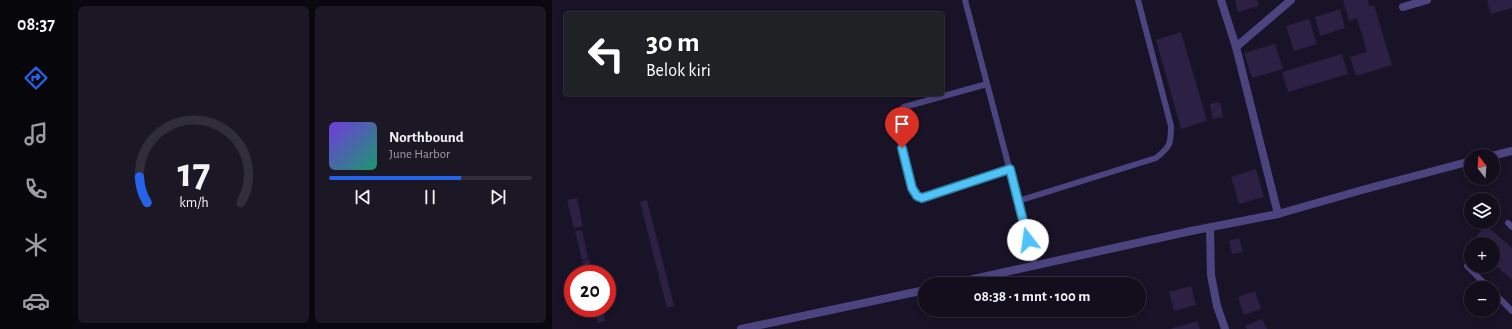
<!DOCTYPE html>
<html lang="id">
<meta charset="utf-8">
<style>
:root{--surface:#120e1c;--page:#1b1725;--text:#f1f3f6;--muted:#9c9ca3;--line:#312e3b;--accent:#2563eb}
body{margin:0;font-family:"Alegreya Sans",sans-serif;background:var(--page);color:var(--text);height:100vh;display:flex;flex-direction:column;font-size:15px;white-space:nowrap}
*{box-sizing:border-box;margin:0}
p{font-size:13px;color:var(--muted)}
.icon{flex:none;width:22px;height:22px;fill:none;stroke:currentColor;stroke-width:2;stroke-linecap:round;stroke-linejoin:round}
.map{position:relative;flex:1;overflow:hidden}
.details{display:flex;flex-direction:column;gap:6px;padding:6px;background:#0a080f;width:480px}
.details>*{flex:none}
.guide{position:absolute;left:12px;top:12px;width:380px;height:84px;border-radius:4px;box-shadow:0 2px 6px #0003,0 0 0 1px var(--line);background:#202124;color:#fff;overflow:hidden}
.needle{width:26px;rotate:343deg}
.tools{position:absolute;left:912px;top:149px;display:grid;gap:8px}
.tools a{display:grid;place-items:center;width:36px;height:36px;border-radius:50%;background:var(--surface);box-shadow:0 2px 6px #0003,0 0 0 1px var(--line);font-size:20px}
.speed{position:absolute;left:12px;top:265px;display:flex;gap:8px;font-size:20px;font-weight:700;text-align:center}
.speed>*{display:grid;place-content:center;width:52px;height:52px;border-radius:50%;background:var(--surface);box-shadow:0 2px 6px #0003,0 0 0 1px var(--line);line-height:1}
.speed .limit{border:6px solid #d22;background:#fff;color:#111}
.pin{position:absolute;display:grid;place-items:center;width:34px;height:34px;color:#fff;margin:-41px -17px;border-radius:50% 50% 50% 0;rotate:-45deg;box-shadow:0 0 4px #0007}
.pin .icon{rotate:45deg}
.me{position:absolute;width:44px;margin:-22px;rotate:345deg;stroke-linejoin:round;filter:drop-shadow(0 0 3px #0008)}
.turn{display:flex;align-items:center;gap:14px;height:84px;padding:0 16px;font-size:18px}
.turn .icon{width:52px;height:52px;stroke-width:2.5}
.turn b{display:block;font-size:28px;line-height:34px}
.details .widget{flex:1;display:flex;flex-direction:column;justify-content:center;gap:6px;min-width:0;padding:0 14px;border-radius:6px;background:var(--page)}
.details .dial{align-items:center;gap:0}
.dial svg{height:104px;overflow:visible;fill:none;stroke:var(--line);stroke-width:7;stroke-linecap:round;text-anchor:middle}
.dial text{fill:var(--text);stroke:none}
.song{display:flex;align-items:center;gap:12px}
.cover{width:48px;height:48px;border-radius:6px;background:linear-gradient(135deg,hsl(260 70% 55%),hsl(160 70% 35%))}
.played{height:4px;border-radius:2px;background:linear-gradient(90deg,var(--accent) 65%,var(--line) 65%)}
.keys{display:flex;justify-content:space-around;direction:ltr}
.details .tiles{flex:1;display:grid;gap:6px;grid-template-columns:repeat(2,1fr)}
.trip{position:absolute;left:366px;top:277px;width:228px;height:40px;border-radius:20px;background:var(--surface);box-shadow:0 2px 6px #0003,0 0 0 1px var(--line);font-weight:700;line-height:40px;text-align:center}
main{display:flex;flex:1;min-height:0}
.dock{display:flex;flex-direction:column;width:72px;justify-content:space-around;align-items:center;background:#07060b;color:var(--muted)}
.dock .icon{width:28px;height:28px}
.dock .active{color:var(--accent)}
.dock b{font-size:18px;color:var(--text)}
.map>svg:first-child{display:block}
</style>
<main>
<nav class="dock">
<b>08:37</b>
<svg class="icon active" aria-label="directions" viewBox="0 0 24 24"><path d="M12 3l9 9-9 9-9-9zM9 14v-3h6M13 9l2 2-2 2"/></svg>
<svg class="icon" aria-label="music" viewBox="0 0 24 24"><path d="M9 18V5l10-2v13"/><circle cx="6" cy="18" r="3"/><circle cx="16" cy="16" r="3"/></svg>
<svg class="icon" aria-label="phone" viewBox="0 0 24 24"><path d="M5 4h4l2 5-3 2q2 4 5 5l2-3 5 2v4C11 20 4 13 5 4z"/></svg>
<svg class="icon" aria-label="climate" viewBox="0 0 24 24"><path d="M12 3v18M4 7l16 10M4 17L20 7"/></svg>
<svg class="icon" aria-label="car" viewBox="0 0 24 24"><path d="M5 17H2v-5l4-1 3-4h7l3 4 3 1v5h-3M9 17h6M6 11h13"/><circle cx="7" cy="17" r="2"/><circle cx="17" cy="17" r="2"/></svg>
</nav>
<section class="details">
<div class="tiles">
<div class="widget dial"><svg viewBox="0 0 100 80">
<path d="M14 69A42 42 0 1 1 86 69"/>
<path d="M14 69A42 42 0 0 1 8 49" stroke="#2563eb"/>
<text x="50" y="56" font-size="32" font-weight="700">17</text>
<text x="50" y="72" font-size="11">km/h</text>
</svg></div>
<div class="widget">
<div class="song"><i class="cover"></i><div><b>Northbound</b><p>June Harbor</p></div></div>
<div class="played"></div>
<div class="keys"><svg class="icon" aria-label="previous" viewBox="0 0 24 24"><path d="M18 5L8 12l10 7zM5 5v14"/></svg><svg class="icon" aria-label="pause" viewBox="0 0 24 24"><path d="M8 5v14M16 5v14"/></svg><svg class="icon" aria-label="next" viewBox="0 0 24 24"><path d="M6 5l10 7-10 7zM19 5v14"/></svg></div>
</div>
</div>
</section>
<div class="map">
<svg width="960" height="329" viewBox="0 0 960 329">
<rect width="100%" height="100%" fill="#181326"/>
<g fill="#2c2144">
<polygon points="683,0 705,0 707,6 686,12"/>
<polygon points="791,0 816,0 817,6 822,5 840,65 804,76 798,57 815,52 805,18 797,21"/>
<polygon points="935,0 960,0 960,8 939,14"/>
<polygon points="788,9 793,28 768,36 763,17"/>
<polygon points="757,19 765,44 742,51 734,26"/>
<polygon points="629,32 655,121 629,129 604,40"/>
<polygon points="723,44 731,69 700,78 692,53"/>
<polygon points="790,54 796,74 736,92 730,72"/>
<polygon points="668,102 671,117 661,119 658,104"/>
<polygon points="704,169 712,197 687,204 679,177"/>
<polygon points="25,198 31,226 22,228 15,200"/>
<polygon points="95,200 122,306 115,308 88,202"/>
<polygon points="934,225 960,248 960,280 941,263 941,244 918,244"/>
<polygon points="30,230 36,258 30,260 23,231"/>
<polygon points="687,238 691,252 680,254 677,241"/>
<polygon points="37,259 41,274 33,274 30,261"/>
<polygon points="639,286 644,305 622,311 617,292"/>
<polygon points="703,291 709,309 692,315 686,297"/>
<polygon points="42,308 50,308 53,321 46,323"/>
<polygon points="710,319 715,329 695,329 693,326"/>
<polygon points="645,321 648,329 618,329"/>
</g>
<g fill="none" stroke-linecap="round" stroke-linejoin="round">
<g stroke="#4c447f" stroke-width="6">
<polyline points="413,0 483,266"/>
<polyline points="435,84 352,107 343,115 343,121 360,188 365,196 374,198 458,169"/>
<path d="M466 201 604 158C618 147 619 144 619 126L586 0"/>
<polyline points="956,223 960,227"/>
<polyline points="915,266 937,288"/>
<polyline points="941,292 960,311"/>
</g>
<g stroke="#4c447f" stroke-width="8">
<polyline points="669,0 684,47 726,214"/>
<polyline points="851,7 875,0"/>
<polyline points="684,47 739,0"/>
<polyline points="940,156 960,151"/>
<polyline points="658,228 659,275 665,306 673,329"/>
<polyline points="399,284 639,231 726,214 810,190 919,161"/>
<polyline points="189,329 373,290"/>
</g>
</g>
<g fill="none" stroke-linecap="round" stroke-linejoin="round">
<g stroke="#337fa1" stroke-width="10">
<polyline id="route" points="350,148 360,188 365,196 370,198 458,169 476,240"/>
</g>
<use href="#route" stroke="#4fc3f7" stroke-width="7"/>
</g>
</svg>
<div class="tools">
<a><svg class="needle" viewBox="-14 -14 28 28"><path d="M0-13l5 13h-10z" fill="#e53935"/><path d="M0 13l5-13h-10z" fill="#9c9ca3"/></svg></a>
<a><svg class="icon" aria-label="layers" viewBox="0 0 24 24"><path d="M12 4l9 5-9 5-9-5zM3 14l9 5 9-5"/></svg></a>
<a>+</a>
<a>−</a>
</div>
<div class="speed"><div class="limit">20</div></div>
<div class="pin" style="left:350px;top:148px;background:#d93025"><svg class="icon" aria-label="arrive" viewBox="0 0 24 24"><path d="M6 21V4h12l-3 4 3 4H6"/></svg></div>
<svg class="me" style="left:476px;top:240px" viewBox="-20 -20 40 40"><circle r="19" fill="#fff"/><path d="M0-13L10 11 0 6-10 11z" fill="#4fc3f7"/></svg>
<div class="trip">08:38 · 1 mnt · 100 m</div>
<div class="guide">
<div class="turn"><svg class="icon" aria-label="left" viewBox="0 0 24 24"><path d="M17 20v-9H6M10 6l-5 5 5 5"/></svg><div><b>30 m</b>Belok kiri</div></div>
</div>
</div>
</main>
